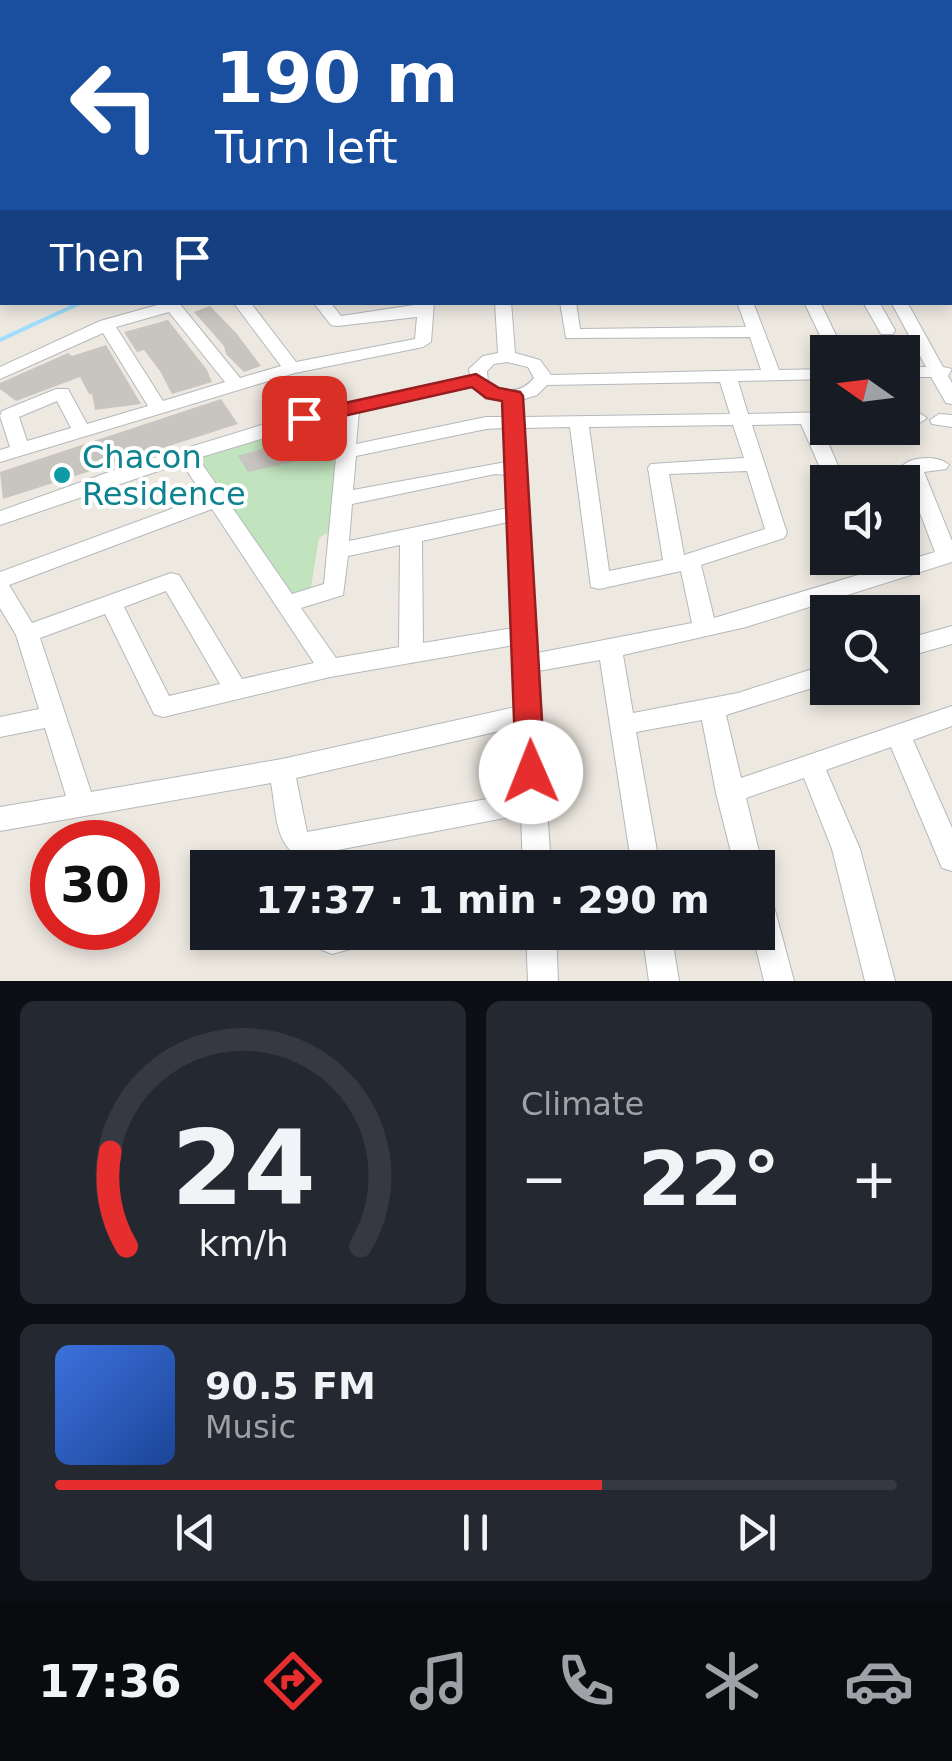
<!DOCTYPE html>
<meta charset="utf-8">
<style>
:root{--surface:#171b24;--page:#242831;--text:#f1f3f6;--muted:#9ea1a6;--line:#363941;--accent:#e62e2f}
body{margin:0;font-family:"DejaVu Sans",sans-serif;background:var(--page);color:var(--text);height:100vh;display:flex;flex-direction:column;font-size:38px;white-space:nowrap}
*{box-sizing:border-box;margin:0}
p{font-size:32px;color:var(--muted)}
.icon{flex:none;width:55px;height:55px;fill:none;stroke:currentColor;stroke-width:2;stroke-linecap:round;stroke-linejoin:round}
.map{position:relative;height:981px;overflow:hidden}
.panel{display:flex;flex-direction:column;gap:20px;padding:20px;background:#0d0f14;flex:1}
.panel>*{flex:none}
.guide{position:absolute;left:0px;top:0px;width:952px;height:305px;box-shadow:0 5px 15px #0003;background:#1a4fa0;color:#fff;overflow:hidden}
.needle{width:65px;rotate:284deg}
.fabs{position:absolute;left:810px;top:335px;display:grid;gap:20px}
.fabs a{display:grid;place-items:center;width:110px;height:110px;border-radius:0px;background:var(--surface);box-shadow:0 5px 15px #0003;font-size:50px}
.speed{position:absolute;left:30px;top:820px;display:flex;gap:20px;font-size:50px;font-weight:700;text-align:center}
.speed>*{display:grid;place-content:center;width:130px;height:130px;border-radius:50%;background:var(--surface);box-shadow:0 5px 15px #0003;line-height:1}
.speed .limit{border:15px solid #d22;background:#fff;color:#111}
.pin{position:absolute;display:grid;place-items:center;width:85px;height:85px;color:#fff;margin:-42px;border-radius:20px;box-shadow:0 5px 15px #0006}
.me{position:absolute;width:110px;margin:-55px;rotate:359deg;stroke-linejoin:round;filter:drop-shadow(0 0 8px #0008)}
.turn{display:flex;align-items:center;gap:35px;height:210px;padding:0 50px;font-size:45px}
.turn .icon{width:130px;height:130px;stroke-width:2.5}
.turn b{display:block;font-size:70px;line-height:85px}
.then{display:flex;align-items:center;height:95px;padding:0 50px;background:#0003;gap:20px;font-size:38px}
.big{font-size:75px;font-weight:700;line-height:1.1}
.panel .widget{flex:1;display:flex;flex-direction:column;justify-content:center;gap:15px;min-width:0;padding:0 35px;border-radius:15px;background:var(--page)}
.panel .dial{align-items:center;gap:0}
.dial svg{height:260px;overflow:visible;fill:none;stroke:var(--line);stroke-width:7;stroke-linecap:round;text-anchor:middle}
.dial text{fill:var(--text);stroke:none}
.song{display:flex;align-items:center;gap:30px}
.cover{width:120px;height:120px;border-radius:15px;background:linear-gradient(135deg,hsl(220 70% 55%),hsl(220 70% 35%))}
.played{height:10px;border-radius:5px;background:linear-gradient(90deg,var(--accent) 65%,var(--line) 65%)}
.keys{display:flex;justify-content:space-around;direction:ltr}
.heat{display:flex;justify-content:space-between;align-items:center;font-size:55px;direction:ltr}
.panel .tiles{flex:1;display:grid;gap:20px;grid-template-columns:1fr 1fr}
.widget:last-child{grid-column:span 2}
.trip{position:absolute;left:190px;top:850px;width:585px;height:100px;border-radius:0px;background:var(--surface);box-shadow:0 5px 15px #0003;font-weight:700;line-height:100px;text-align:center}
.dock{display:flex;height:160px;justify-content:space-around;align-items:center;background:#090b0e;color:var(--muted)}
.dock .icon{width:70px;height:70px}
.dock .active{color:var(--accent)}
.dock b{font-size:45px;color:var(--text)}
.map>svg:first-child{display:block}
</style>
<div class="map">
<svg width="952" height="981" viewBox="0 0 952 981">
<rect width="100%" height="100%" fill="#ede9e1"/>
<polygon fill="#c1e4be" points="339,417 331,531 319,538 311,587 288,597 194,456"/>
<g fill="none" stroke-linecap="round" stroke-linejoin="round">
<polyline stroke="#a0ddfe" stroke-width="2.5" points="582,2 618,0"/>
<polyline stroke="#a0ddfe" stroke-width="4" points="0,340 82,302"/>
</g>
<g fill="#c8c4bf">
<polygon points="210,306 237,334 261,366 244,372 226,354 224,346 194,312"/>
<polygon points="168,320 207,370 212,382 172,394 160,371 144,350 137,352 124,332"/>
<polygon points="106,345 141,404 95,410 92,394 89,394 80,377 16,401 0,389 0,383 68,353 72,356"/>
<polygon points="221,399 238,424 3,499 0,472"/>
<polygon points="287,441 301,460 248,472 238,456"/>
</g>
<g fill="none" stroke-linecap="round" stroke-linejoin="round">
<g stroke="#b4b8bc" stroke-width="2">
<g id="minor">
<polygon points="0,0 8,0 0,6"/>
<rect x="239" y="0" width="10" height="2"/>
<polygon points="288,0 300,0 301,2 290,2"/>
<polygon points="338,0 427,0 337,2"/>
<rect x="950" y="24" width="2" height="6"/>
<rect x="950" y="112" width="2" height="8"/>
<path d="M168 302 179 303 240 378 281 366 233 302H250L296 362 415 339 417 317 337 326 331 325 313 302H330L341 316 434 302 431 342 423 347 295 373 0 462V450L10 447 0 416 2 411 56 389H68L87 424 148 406 103 333 0 379V367L100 321ZM169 312 225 382 163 401 116 327ZM57 401 71 428 27 441 19 417Z"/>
<path d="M495 302H511L515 353 540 360 551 375 761 370 750 337 566 338 560 302H576L580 329 746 327 737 302H753L779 370 828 369V379L738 381 748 414 828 412V424H820L845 482H828V486L801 424 752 425 787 533 784 538 701 565 714 618 935 552 902 466C912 456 939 455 949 465L946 469 924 472 952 541V562L746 627 623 655 633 713 738 693 828 664V683L726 715 741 778 952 706V726L913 740 952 828V871L942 868 891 747 826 770 860 849 895 981H865L832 849 804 778 746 798 763 868 758 877V868H735L716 793 702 720 636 732 660 868H632L600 660 538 671 551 868H523L521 815 301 857C274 847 276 807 271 783L0 831V807L66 796 45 728 0 737V717L39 709 16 635 0 608V572L204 497 182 463 0 525V511L112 471 304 412 470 376 469 369 483 356 498 353ZM507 362 528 367 534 378C521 394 505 393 488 384L487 371 494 364ZM720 382 730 414 522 417 521 400 537 395 547 385ZM470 387 481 394 503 401 504 417H486L356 444 359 411ZM340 415 324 584 292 594 198 458ZM733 425 744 458 651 464 648 468 663 560 609 571 589 427ZM570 427 591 587 599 589 681 571 692 623 537 653 523 428ZM504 428 506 462 353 490 356 456 486 429ZM747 471 765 529 684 555 669 474ZM495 474 506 475 508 508 349 541 352 504ZM212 509 314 663 242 679 179 575 171 573 32 623 9 585ZM508 522 513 628 423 643 422 541ZM400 545 399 647 336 658 301 608 343 595 348 556ZM166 591 220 684 169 696 124 607ZM105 614 154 714 163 717 330 677 514 645 516 707 282 759 91 792 40 638ZM517 727 520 793 307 832 296 778Z"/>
<polygon points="804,302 820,302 844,352 828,352"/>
<polygon points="863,302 879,302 895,330 893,334 881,334"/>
<polygon points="891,302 907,302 943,367 952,369 948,376 952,383 952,404 946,403 931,377 902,377 902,367 926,367"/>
<polygon points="902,412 918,412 927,418 918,424 902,424"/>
<polygon points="939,414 952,415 952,427 932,424 930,420"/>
<polygon points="952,626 952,644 902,658 902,640"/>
<polygon points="758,886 768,890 772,899 794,981 764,981 752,932 758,932"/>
<polygon points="321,932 380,932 376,942 332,954 322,950 317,940"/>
<polygon points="526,932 556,932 558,981 528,981"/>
<polygon points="642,932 671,932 679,981 649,981"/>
</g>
</g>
<use href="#minor" fill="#fff" fill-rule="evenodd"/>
</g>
<polygon fill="#e62e2f" stroke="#961e1f" stroke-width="2.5" points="476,374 499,388 520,392 523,396 545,772 541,781 531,785 520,781 516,772 502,401 486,398 472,387 304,425 294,418 304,412"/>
<circle fill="#0f9aa8" stroke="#fff" stroke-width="4" cx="62" cy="475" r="10"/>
<g text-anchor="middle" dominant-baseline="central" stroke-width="8" stroke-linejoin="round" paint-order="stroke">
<g font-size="32" fill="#0d838f" stroke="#fff" text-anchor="start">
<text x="82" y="457">Chacon<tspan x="82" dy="37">Residence</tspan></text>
</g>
</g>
</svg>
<div class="fabs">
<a><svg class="needle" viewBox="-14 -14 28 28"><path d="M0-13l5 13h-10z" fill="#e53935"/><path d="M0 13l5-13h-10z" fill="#9ea1a6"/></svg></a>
<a><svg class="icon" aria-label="sound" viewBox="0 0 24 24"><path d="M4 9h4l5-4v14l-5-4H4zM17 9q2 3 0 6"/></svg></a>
<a><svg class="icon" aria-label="search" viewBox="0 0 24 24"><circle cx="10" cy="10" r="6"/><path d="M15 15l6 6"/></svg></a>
</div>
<div class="speed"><div class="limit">30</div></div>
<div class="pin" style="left:304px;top:418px;background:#d93025"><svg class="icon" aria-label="arrive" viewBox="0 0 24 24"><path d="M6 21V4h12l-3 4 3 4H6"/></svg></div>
<svg class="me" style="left:531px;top:772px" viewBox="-20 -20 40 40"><circle r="19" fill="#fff"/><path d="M0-13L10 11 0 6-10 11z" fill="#e62e2f"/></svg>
<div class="trip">17:37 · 1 min · 290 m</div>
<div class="guide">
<div class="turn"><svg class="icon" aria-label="left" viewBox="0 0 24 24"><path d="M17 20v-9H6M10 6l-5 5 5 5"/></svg><div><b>190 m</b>Turn left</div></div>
<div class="then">Then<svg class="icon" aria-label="arrive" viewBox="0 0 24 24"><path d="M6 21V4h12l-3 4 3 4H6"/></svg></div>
</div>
</div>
<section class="panel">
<div class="tiles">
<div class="widget dial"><svg viewBox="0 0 100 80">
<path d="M14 69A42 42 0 1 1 86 69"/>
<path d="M14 69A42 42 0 0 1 9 40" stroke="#e62e2f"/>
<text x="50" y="56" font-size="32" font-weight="700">24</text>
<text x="50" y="72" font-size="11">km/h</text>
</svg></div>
<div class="widget"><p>Climate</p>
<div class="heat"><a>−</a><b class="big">22°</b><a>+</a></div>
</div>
<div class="widget">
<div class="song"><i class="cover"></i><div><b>90.5 FM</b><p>Music</p></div></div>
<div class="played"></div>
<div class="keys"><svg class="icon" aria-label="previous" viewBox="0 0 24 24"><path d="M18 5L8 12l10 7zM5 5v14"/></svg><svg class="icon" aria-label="pause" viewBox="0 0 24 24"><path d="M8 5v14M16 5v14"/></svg><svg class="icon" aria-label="next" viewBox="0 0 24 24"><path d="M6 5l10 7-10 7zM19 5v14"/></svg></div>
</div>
</div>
</section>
<nav class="dock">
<b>17:36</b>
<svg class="icon active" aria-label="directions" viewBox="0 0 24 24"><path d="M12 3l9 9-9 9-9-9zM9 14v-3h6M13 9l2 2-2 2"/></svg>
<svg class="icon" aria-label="music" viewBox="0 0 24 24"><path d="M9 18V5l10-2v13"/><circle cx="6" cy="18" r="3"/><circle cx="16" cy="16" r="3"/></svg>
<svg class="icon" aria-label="phone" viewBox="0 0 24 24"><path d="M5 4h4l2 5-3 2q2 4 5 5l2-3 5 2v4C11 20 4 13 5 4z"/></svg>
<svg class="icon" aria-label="climate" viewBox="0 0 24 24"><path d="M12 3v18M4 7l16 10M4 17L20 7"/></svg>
<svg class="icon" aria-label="car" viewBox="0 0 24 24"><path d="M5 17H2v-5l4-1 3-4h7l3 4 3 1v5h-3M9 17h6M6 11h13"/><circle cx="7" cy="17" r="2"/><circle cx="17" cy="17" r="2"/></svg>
</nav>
